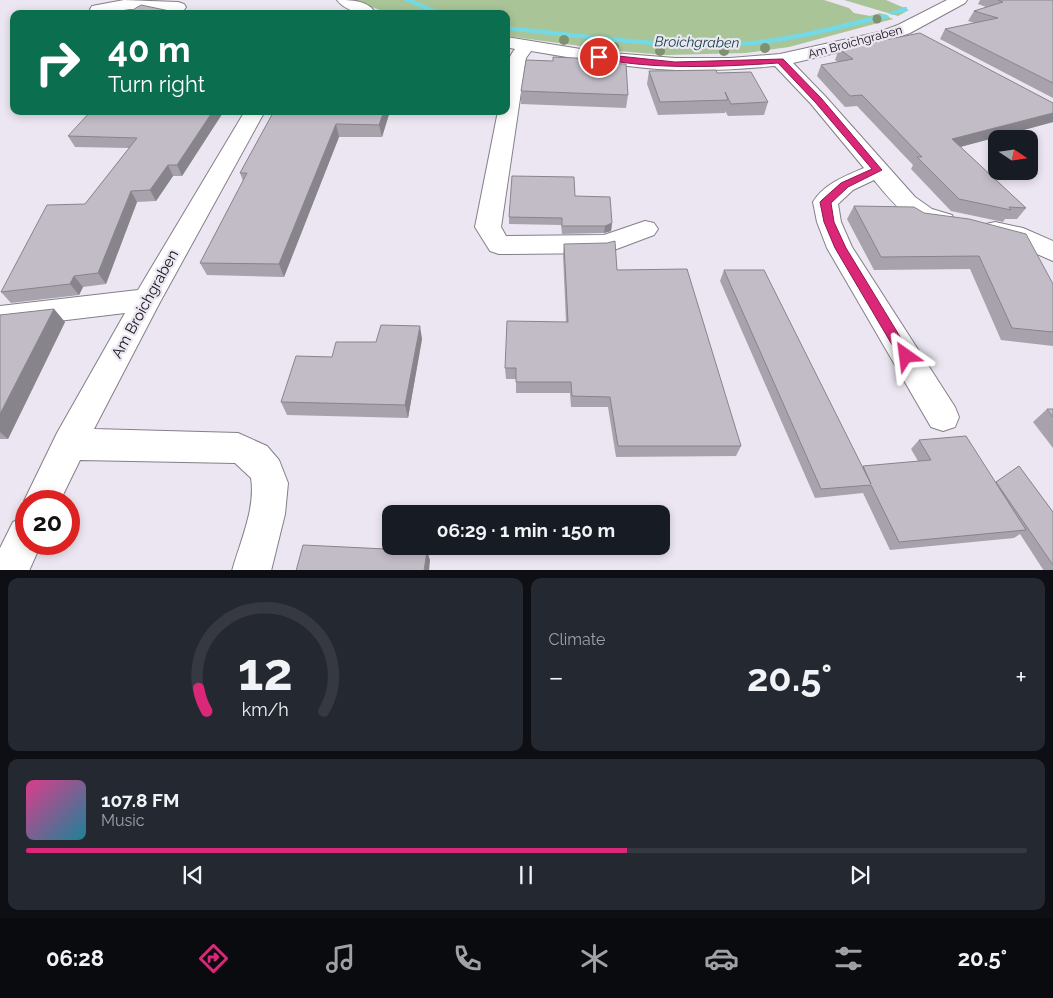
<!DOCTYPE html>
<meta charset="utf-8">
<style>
:root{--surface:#171b24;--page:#242831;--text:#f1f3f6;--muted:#9ea1a6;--line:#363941;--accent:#db2777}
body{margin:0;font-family:Raleway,sans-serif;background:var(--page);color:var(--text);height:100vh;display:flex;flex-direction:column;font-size:19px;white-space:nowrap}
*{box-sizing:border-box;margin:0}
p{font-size:16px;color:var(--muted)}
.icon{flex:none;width:28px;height:28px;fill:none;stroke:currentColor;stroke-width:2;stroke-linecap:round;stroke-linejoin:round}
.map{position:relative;height:570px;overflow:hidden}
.panel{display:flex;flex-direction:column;gap:8px;padding:8px;background:#0d0f14;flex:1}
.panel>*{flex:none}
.hud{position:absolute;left:10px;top:10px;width:500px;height:105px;border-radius:10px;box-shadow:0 2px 8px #0003;background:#0b6e4f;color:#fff;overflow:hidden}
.needle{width:32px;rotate:103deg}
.fabs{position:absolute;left:988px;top:130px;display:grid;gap:10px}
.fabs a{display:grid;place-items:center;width:50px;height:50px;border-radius:10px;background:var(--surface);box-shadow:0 2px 8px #0003;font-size:25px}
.speed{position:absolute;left:15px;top:490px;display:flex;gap:10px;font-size:25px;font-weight:700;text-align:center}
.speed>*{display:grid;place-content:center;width:65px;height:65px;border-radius:50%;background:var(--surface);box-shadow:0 2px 8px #0003;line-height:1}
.speed .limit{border:8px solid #d22;background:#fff;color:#111}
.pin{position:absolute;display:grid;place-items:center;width:42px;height:42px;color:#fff;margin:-21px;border:2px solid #fff;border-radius:50%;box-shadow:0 1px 5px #0007}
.me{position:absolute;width:55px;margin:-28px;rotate:329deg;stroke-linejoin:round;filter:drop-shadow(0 0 4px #0008)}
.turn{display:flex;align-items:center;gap:18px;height:105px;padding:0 15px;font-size:22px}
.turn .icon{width:65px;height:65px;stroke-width:2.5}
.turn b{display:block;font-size:35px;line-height:42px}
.big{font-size:38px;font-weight:700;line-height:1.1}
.panel .card{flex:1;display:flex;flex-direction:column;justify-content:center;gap:8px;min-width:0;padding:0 18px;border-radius:10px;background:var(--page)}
.panel .dial{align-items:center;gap:0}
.dial svg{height:130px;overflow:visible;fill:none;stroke:var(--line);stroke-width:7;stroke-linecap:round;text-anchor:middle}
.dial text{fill:var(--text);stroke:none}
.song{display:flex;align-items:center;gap:15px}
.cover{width:60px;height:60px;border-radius:8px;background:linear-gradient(135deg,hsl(330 70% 55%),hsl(190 70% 35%))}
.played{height:5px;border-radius:2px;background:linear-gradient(90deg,var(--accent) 60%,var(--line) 60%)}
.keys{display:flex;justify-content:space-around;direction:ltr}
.heat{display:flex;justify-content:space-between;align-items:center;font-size:28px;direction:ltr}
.panel .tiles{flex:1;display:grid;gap:8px;grid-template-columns:1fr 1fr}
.card:last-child{grid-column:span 2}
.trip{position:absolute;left:382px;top:505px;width:288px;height:50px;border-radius:10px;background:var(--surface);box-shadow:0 2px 8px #0003;font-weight:700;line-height:50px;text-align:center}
.tabs{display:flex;height:80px;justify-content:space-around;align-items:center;background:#090b0e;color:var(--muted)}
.tabs .icon{width:35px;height:35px}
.tabs .current{color:var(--accent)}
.tabs b{font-size:22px;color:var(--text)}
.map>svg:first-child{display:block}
</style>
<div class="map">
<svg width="1053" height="571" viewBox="0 0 1053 571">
<rect width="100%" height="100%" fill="#ebe6f1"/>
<g fill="#a9c497">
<polygon points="353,0 824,0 849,8 854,13 870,16 880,13 893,19 789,47 746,53 666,55 618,51 506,36 506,14 401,14 382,11"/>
<polygon points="844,0 886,0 909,10 898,16"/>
</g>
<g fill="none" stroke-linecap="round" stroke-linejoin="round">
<g fill="#73dae5" fill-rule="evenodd">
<polygon points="403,0 413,0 446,14 435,14"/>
<polygon points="904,7 907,7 907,11 892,15 888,13"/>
<path d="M885 14 889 16 888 18C839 29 788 44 738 46 661 50 583 38 506 30V26C583 33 662 46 739 42 788 39 837 24 885 14Z"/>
</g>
<g stroke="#847f89" stroke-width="2">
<g id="minor">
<polygon points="124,0 178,2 184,4 186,7 184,10 178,12 130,9 99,14 92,12 90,9 92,6"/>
<path d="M337 0C351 0 369 0 376 14 363 14 346 12 337 0Z"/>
<path d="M947 0H967L965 3 910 33 890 40 793 63 825 96 915 197 932 209 952 215 955 221 952 227C918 236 893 203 874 180L853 190 838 204 841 222 852 247 955 407 959 417 955 427 943 431 931 427 827 248 817 222 813 202C824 184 845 176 864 168L811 104 775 66C742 69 709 71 676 70 627 68 579 59 531 51L526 58 501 227 506 236 604 235 645 221 654 223 658 229 654 235 606 253 499 254 490 251 475 227 498 111H506C506 90 501 66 515 49L506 47V37L599 52 675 58H730L780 54 879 32 898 25Z"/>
<path d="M245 111H265L159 304 94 429 238 433 267 446 279 460 288 483 285 514 271 571H232C240 542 256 508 251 478L235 463 80 460 60 501H26V506L24 501 57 433 125 313 0 328V306L138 290Z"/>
<polygon points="995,222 1023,228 1053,241 1053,261 1007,241 986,236 982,230 986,224"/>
<polygon points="26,516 26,544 41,544 29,571 0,571 0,548 13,522"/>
</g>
</g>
<use href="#minor" fill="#fff" fill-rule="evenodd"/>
</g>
<g fill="#80916f">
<circle cx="877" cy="19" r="4.5"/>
<circle cx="564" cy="40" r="5"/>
<circle cx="614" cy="47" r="5"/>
<circle cx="765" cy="48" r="5"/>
<circle cx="660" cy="51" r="5"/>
<circle cx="724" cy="51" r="5"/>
</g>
<g fill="#a7a2ab">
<polygon points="980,0 1053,0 1053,98 940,39 945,29 974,23 968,21 974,11 986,7 978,4"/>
<polygon points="839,49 1053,103 1053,122 960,147 1026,208 1017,219 1005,219 1003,222 951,211 911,169 913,165 857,106 845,107 817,76 821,65 838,62 835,60"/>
<polygon points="598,63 628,95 626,108 521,104 521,91"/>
<polygon points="649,71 717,73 768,102 764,115 728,116 725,111 725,113 658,115 647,84"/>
<polygon points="224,111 182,176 173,176 156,201 137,202 106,284 83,287 79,295 11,303 1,292 85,204 129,148 75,147 68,136"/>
<polygon points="274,111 390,111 382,137 339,137 284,277 207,275 200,263 243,181 240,173"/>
<polygon points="575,196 612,223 611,231 604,233 562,234 561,225 509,224 509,217"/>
<polygon points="854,206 924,213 1053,284 1053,346 1001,340 970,269 874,270 847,219"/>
<polygon points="564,244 617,270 741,446 736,456 616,457 608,407 571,407 570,393 516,393 516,379 506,379 505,368 566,322 563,255"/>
<polygon points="724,270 862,467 918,461 911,449 919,440 996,482 1019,466 1053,512 1053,571 1044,571 1020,534 1014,538 890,550 863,493 815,498 720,281"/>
<polygon points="54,309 65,322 8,439 0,439 0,315"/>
<polygon points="422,339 408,418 287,415 281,402 332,357 376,342"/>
<polygon points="1047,409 1053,409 1053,448 1033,422"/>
</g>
<g fill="#88848b">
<polygon points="213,111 224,111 182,176 177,165"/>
<polygon points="384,111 390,111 382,137 379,125"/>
<polygon points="1053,113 1053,122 945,151 952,139"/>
<polygon points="336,124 339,137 284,277 279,264"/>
<polygon points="168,165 173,176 156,201 150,190"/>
<polygon points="131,191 137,202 106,284 98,273"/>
<polygon points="612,223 611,231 604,233 605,226"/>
<polygon points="74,276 83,287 79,295 70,284"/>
<polygon points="54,309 65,322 8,439 0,432 0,414"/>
<polygon points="420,326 422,339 408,418 405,405"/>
<polygon points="427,551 430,560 429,571 424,571"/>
</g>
<g fill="#c2bcc7" stroke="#88848b">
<polygon points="998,0 1053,0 1053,83 945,29 998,18 974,11 1003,2"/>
<polygon points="141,5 184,14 126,14"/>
<polygon points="920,33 1053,103 1053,113 952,139 1026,208 1009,207 1011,210 959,199 917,157 922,157 862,95 850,96 821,65 853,59 839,49"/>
<polygon points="553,57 598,59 598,63 626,64 628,95 521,91 526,60 553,61"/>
<polygon points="716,70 717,73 751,72 768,102 731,104 725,92 728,100 660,102 649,71"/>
<polygon points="91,111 213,111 177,165 168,165 150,190 131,191 98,273 74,276 70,284 1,292 47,205 85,204 137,138 68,136"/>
<polygon points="274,111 384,111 379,125 336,124 279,264 200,263 247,173 240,173"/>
<polygon points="512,176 574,177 575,196 610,197 612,223 605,226 562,226 562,218 509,217"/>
<polygon points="854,206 914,207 924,213 969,219 1026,234 1053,284 1053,332 1012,328 979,256 881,257"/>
<polygon points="615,241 617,270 687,269 741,446 618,446 610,397 572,396 571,382 516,382 516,368 505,368 507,321 568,322 564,244 607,243"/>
<polygon points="724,270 764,270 871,484 863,466 931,460 919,440 966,436 1026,530 899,542 871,485 821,489"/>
<polygon points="54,309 0,414 0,315"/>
<polygon points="381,325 420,326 405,405 281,402 296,356 332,357 336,342 376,342"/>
<polygon points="1047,409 1053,409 1053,417"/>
<polygon points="1019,466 1053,512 1053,565 996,482"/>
<polygon points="303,545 427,551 424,571 296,571"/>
</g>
<path fill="#db2777" stroke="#8e194d" d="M599 54 675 62 783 59 821 98 882 170 848 187 831 203 834 222 846 248 910 353 912 356 910 360H901L835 248 824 222 820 202 822 200 841 183 872 169 815 102 778 63C719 67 654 70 596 58L595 57Z"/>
<g text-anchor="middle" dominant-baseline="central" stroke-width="4.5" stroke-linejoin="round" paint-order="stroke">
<g font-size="12" fill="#131115" stroke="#ebe6f1">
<text transform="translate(855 42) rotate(-15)">Am Broichgraben</text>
</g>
<g font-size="14" font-style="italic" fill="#0f4044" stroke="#ebe6f1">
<text transform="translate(697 42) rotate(1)">Broichgraben</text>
</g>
<g font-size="15" fill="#131115" stroke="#ebe6f1">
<text transform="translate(145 304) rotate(-61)">Am Broichgraben</text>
</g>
</g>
</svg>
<div class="fabs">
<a><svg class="needle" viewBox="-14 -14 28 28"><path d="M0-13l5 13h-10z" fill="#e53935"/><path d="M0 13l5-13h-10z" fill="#9ea1a6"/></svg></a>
</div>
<div class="speed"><div class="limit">20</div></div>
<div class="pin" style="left:599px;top:57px;background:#d93025"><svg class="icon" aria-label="arrive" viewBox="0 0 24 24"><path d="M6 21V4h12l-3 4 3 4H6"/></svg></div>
<svg class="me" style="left:906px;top:356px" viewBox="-20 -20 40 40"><path d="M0-17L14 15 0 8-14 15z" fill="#db2777" stroke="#fff" stroke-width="4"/></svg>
<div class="trip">06:29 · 1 min · 150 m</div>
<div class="hud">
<div class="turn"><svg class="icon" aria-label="right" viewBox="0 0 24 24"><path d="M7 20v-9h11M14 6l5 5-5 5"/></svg><div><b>40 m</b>Turn right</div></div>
</div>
</div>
<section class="panel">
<div class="tiles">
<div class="card dial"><svg viewBox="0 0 100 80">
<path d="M14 69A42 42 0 1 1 86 69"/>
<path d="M14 69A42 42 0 0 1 9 55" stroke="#db2777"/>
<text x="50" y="56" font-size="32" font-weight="700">12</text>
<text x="50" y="72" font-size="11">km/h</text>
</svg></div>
<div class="card"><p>Climate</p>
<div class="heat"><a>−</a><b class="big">20.5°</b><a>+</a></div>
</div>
<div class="card">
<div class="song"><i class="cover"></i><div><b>107.8 FM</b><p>Music</p></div></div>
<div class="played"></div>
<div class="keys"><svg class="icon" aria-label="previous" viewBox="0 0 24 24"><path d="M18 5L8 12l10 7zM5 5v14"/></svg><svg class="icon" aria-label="pause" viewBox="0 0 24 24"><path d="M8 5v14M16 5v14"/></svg><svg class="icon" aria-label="next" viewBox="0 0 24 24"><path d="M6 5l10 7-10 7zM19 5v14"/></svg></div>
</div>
</div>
</section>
<nav class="tabs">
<b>06:28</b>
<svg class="icon current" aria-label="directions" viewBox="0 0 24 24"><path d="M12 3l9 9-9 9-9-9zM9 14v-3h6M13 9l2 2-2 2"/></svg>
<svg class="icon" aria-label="music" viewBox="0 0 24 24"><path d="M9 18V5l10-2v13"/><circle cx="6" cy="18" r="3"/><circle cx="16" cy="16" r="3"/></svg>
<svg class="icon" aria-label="phone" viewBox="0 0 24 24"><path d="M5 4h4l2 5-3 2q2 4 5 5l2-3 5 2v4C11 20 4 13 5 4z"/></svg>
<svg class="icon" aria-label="climate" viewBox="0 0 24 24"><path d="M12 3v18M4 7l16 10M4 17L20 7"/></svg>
<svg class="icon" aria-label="car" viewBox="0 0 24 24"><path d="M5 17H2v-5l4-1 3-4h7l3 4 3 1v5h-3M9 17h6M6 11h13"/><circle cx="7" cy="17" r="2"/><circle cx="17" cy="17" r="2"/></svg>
<svg class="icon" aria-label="filters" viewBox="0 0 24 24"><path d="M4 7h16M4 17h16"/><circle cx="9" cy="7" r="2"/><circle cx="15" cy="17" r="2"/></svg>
<b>20.5°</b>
</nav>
